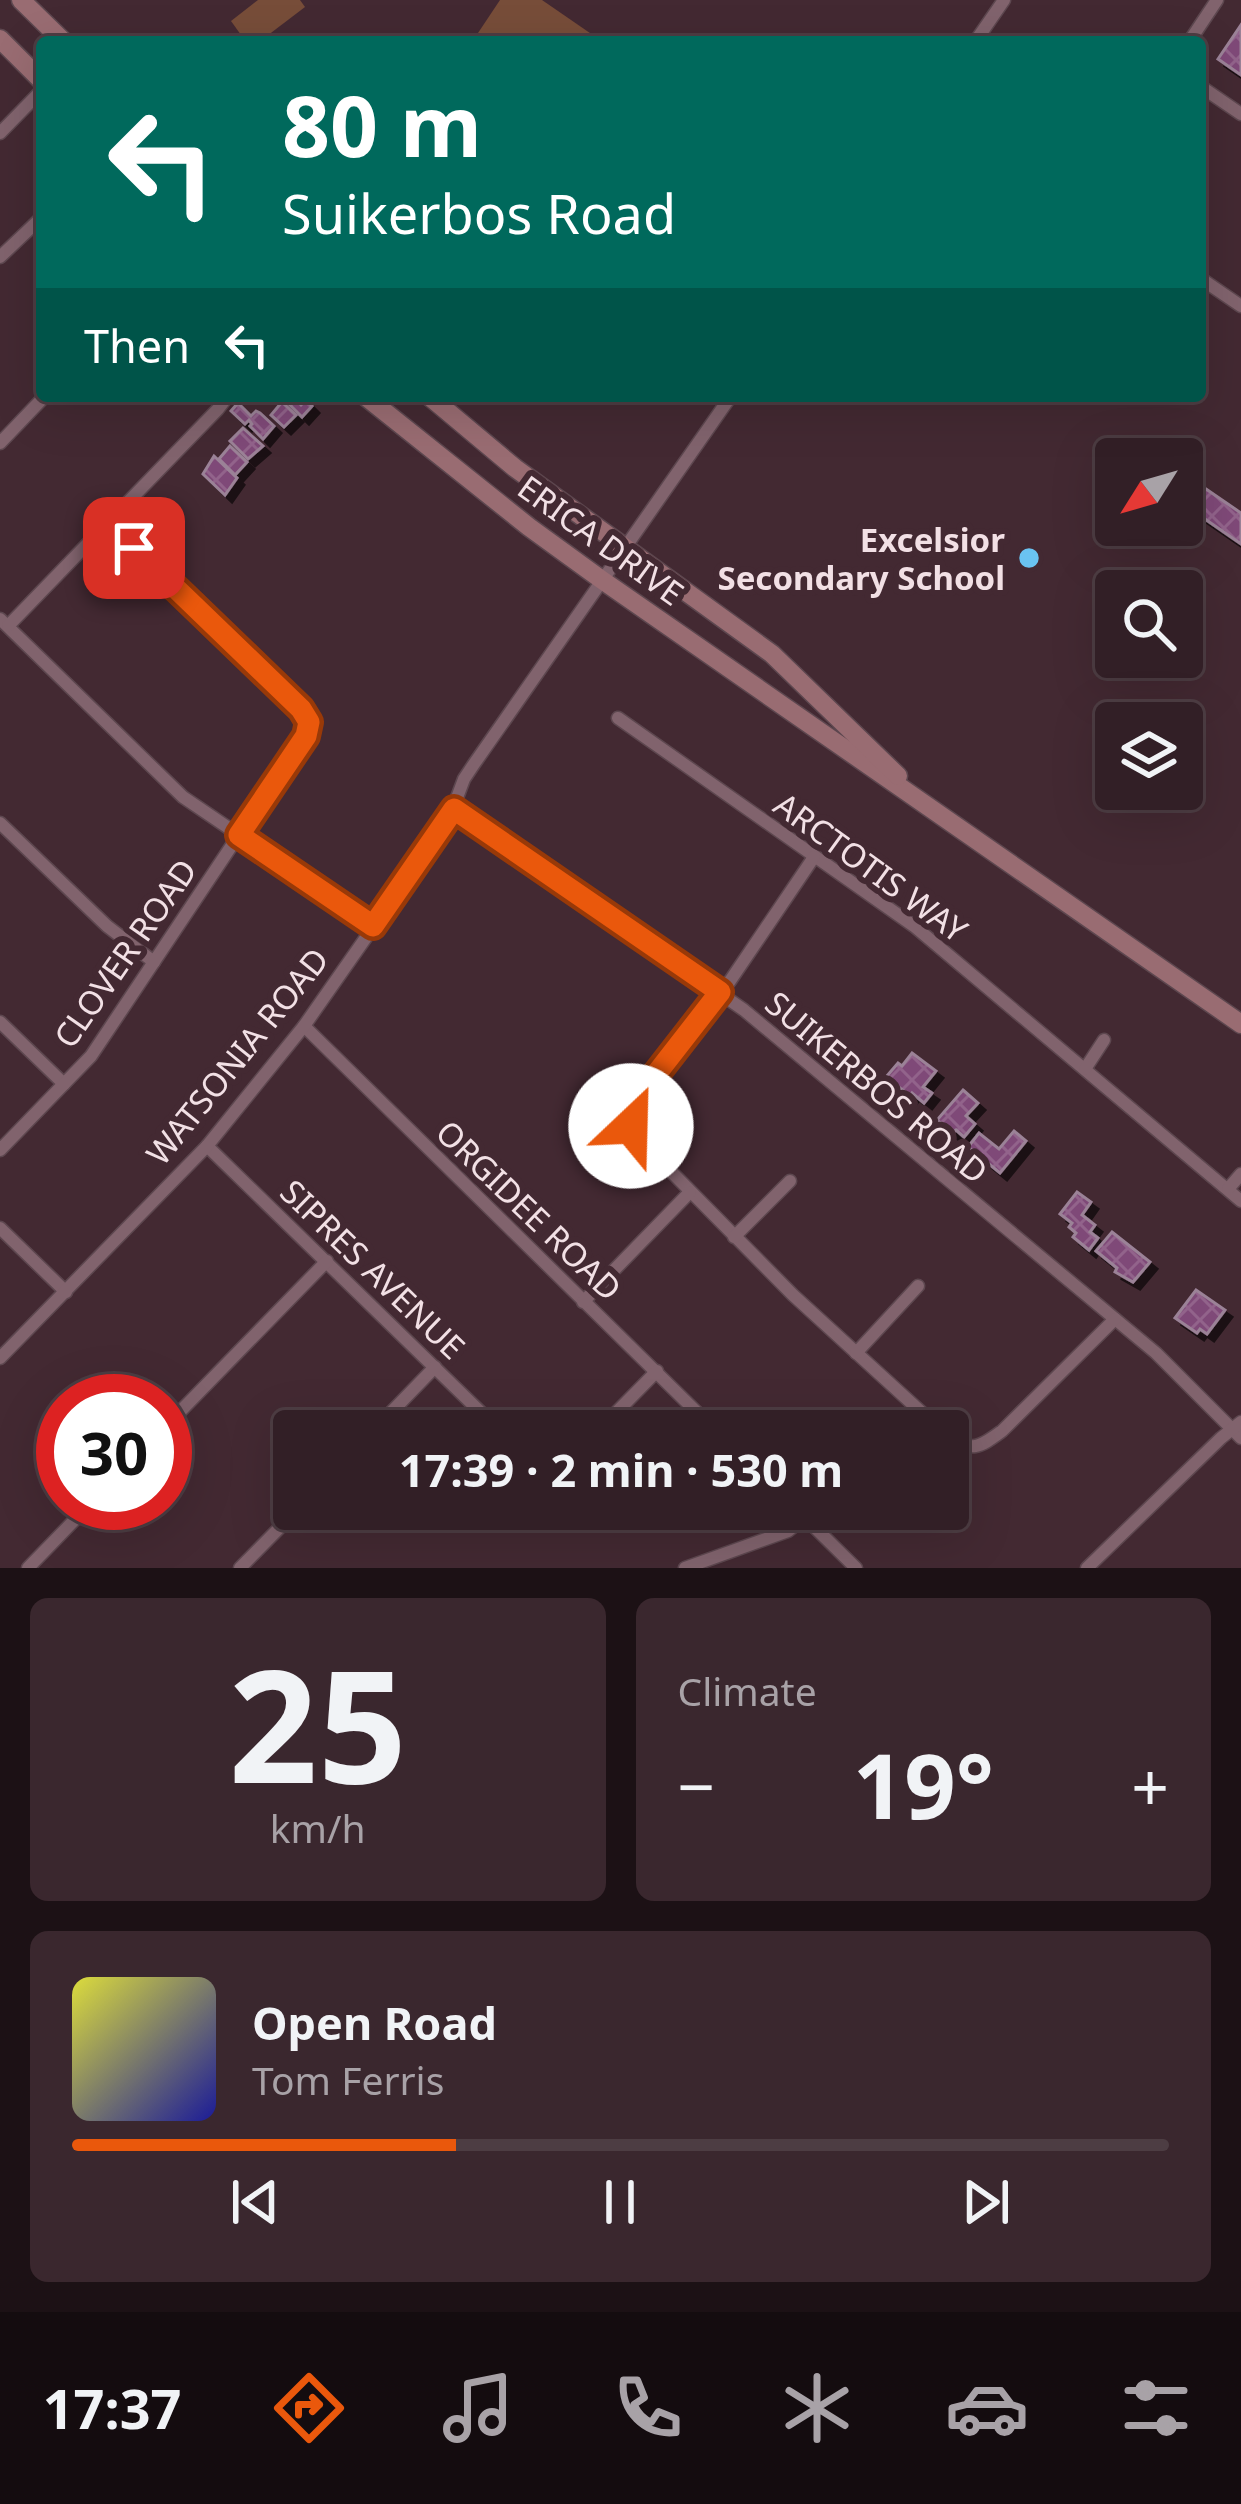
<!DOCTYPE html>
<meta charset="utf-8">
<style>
:root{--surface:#321f26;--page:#3a272e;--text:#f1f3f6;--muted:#a8a2a7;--line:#4d3d43;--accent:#ea580c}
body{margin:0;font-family:"Noto Sans",sans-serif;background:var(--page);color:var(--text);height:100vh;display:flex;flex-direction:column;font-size:45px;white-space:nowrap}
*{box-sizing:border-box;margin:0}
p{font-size:39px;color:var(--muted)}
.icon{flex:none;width:66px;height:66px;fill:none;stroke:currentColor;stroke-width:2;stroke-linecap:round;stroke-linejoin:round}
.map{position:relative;height:1568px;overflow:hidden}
.drawer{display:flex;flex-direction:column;gap:30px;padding:30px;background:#1c1115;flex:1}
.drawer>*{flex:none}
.top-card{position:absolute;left:36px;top:36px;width:1170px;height:366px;border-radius:12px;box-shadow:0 12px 48px #0002,0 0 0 3px var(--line);background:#00695c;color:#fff;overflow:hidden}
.needle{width:78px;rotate:233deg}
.controls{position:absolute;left:1095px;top:438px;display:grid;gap:24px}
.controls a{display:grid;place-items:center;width:108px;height:108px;border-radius:12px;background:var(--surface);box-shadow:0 12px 48px #0002,0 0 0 3px var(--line);font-size:60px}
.speed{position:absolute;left:36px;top:1374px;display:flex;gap:24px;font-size:60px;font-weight:700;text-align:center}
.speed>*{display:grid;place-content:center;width:156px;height:156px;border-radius:50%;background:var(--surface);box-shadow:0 12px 48px #0002,0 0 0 3px var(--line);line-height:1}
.speed .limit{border:18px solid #d22;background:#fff;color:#111}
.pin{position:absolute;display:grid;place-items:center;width:102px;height:102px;color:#fff;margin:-51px;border-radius:24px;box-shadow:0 6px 18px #0006}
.me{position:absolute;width:132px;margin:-66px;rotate:24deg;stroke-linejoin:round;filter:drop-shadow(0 0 9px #0008)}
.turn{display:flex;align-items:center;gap:42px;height:252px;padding:0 48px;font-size:54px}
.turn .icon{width:156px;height:156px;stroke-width:2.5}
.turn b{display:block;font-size:84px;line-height:102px}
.then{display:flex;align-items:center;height:114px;padding:0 48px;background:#0003;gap:24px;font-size:45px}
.big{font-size:90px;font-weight:700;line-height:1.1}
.drawer .widget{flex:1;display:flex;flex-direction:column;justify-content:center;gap:18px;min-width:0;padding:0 42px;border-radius:18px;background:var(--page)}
.drawer .dial{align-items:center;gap:0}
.dial b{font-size:156px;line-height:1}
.song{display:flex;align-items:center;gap:36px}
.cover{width:144px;height:144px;border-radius:18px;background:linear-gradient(135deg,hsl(60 70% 55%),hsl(240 70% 35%))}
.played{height:12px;border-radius:6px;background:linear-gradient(90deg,var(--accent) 35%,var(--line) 35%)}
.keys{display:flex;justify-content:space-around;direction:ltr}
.heat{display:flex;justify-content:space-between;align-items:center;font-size:66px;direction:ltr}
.drawer .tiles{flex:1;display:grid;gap:30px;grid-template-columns:1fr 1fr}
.widget:last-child{grid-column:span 2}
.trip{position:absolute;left:273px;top:1410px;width:696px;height:120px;border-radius:12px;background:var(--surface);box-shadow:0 12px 48px #0002,0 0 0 3px var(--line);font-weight:700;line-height:120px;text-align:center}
.menu{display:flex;height:192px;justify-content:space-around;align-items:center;background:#140c0f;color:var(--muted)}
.menu .icon{width:84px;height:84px}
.menu .selected{color:var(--accent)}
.menu b{font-size:54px;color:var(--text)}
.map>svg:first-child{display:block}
</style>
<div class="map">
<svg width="1241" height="1568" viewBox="0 0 1241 1568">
<defs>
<pattern id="building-cross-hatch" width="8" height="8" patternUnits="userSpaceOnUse" patternTransform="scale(3)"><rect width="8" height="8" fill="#7f4a78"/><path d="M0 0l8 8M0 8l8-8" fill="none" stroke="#92648b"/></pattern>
<filter id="shadow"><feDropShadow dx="7" dy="7" stdDeviation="0" flood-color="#0009"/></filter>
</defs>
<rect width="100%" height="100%" fill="#432932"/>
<g fill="#774d39">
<polygon points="258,0 300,0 305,7 259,42 246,42 231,21"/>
<polygon points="500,0 542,0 603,42 472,42"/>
</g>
<g fill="url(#building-cross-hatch)" stroke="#9b8297" stroke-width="3" filter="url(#shadow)">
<polygon points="1241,25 1241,75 1218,59"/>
<polygon points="281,396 292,396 301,405 306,400 312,406 302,417"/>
<polygon points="282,402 296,415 284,427 271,415"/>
<polygon points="238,403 251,416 256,411 260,413 274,426 263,439 250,426 252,424 249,420 245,424 231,411"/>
<polygon points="243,428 263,446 248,459 230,441"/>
<polygon points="230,446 247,462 235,475 219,459"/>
<polygon points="214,456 237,478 225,495 203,474"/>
<polygon points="1206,489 1241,513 1241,544 1192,510"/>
<polygon points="912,1053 936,1071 923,1087 932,1093 924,1103 912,1093 910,1096 886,1077 898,1063 902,1066"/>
<polygon points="963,1090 978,1103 966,1116 975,1124 964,1137 956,1130 952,1133 937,1120"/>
<polygon points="1014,1131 1026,1141 1000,1173 968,1147 979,1133 999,1149"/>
<polygon points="1077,1192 1091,1202 1082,1215 1095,1225 1090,1232 1098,1238 1089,1250 1073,1237 1076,1233 1069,1227 1072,1223 1060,1214"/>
<polygon points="1112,1232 1150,1262 1133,1282 1115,1272 1117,1268 1096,1251"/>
<polygon points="1196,1290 1225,1310 1207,1334 1200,1329 1197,1333 1175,1318"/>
</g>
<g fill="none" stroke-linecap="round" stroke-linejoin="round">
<g stroke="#5d474f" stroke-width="15">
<g id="minor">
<polyline points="975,42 1004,0"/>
<polyline points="1189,42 1217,0"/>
<polyline points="1200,86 1241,114"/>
<polyline points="0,133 42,90"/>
<polyline points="0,257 42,217"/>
<polyline points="1200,278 1241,306"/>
<polyline points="0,443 45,396"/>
<polyline points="0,619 183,797 373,926"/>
<polyline points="8,626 218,409 228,396"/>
<polyline points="618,718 914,926 1241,1201"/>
<polyline points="454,809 744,1010 1156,1353 1241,1438"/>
<polyline points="0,823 107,926 154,962"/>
<path d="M814 857 730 981 711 1001 636 1099C630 1114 629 1121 635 1135L793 1295 942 1431"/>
<polyline points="0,1022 64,1084"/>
<polyline points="304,1026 716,1431"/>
<polyline points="1085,1069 1104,1040"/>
<polyline points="207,1146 500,1431"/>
<polyline points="0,1150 91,1056 309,730 309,722 301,708 109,523"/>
<polyline points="1228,1189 1241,1174"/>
<polyline points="0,1228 66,1292"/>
<polyline points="734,1237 790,1181"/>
<polyline points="583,1302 690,1192"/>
<polyline points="856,1353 918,1286"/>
<polyline points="0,1358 207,1146 304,1026 449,819 464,779 474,764 731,396"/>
<polyline points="165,1427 327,1261"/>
<polyline points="373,1431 435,1367"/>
<polyline points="598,1431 657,1371"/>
<path d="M948 1436C973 1453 980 1447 1002 1431L1115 1319"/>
<polyline points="796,1509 856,1568"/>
<polyline points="28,1568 91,1503"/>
<polyline points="240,1568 298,1509"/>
<polyline points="685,1568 788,1531 805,1517"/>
<polyline points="1087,1568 1221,1438 1241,1422"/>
</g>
</g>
<g stroke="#5d474f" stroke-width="21">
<g id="secondary">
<polyline points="21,0 64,42"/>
<polyline points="0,39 42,81"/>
<polyline points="365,396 529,527 602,580 1241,1024"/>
<polyline points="429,396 515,468 772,654 898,776"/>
</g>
</g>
<use href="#minor" stroke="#81636d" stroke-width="12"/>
<use href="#secondary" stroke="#996c72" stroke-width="18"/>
</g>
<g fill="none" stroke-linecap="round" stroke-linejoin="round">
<g stroke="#983908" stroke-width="30">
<polyline id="route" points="134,548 301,709 309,722 306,736 239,835 373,926 454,809 720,992 636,1100 630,1115 631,1126"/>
</g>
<use href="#route" stroke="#ea580c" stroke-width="21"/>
</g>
<circle fill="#6ac3f1" stroke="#432932" stroke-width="4.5" cx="1029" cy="558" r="12"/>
<g text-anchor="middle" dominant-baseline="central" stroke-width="12" stroke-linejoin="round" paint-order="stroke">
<g font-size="33" font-weight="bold" fill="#f2e0e5" stroke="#432932" text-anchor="end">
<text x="1005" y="539">Excelsior<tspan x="1005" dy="38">Secondary School</tspan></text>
</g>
<g font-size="33" fill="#f2e0e5" stroke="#432932">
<text transform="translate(601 540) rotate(36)">ERICA DRIVE</text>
<text transform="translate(871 867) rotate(36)">ARCTOTIS WAY</text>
<text transform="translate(125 953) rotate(-55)">CLOVER ROAD</text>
<text transform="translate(237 1056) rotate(-51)">WATSONIA ROAD</text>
<text transform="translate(877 1087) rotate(40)">SUIKERBOS ROAD</text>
<text transform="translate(529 1210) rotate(44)">ORGIDEE ROAD</text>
<text transform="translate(373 1269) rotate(44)">SIPRES AVENUE</text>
</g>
</g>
</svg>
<div class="controls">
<a><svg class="needle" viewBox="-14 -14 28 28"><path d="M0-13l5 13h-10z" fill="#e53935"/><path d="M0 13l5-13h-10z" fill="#a8a2a7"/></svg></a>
<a><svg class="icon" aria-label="search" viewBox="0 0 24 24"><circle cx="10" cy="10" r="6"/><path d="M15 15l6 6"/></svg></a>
<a><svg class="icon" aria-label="layers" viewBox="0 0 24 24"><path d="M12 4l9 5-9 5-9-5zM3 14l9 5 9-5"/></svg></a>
</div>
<div class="speed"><div class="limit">30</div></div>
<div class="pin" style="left:134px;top:548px;background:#d93025"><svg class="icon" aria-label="arrive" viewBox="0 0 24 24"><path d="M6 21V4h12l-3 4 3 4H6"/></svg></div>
<svg class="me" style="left:631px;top:1126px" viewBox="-20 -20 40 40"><circle r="19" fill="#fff"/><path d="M0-13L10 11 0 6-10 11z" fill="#ea580c"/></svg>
<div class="trip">17:39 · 2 min · 530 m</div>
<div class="top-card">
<div class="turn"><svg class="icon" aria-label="left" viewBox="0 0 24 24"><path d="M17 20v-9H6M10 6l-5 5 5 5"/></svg><div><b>80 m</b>Suikerbos Road</div></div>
<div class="then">Then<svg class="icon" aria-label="left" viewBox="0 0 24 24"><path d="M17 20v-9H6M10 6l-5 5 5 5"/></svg></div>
</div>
</div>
<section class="drawer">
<div class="tiles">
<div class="widget dial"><b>25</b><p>km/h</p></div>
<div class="widget"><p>Climate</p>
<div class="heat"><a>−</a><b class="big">19°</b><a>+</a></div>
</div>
<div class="widget">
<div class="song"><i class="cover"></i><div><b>Open Road</b><p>Tom Ferris</p></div></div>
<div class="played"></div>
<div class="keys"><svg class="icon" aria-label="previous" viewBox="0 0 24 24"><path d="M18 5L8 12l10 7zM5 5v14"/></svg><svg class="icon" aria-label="pause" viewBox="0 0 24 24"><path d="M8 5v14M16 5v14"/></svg><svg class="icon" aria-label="next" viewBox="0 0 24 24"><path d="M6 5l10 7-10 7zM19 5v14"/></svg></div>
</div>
</div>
</section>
<nav class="menu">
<b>17:37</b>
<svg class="icon selected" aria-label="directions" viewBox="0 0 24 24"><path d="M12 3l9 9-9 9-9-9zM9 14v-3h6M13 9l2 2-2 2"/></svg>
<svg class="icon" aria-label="music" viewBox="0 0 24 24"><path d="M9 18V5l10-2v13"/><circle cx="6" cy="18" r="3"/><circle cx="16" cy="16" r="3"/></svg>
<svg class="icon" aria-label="phone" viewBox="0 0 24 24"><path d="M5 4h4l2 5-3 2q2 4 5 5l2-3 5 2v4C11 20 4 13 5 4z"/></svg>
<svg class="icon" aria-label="climate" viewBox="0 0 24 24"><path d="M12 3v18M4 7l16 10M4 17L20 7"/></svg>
<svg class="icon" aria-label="car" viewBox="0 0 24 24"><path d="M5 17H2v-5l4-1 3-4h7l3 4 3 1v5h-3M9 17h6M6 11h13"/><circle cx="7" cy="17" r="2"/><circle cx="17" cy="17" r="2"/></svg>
<svg class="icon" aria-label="filters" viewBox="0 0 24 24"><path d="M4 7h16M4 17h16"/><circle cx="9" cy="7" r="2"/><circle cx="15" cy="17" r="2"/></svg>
</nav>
